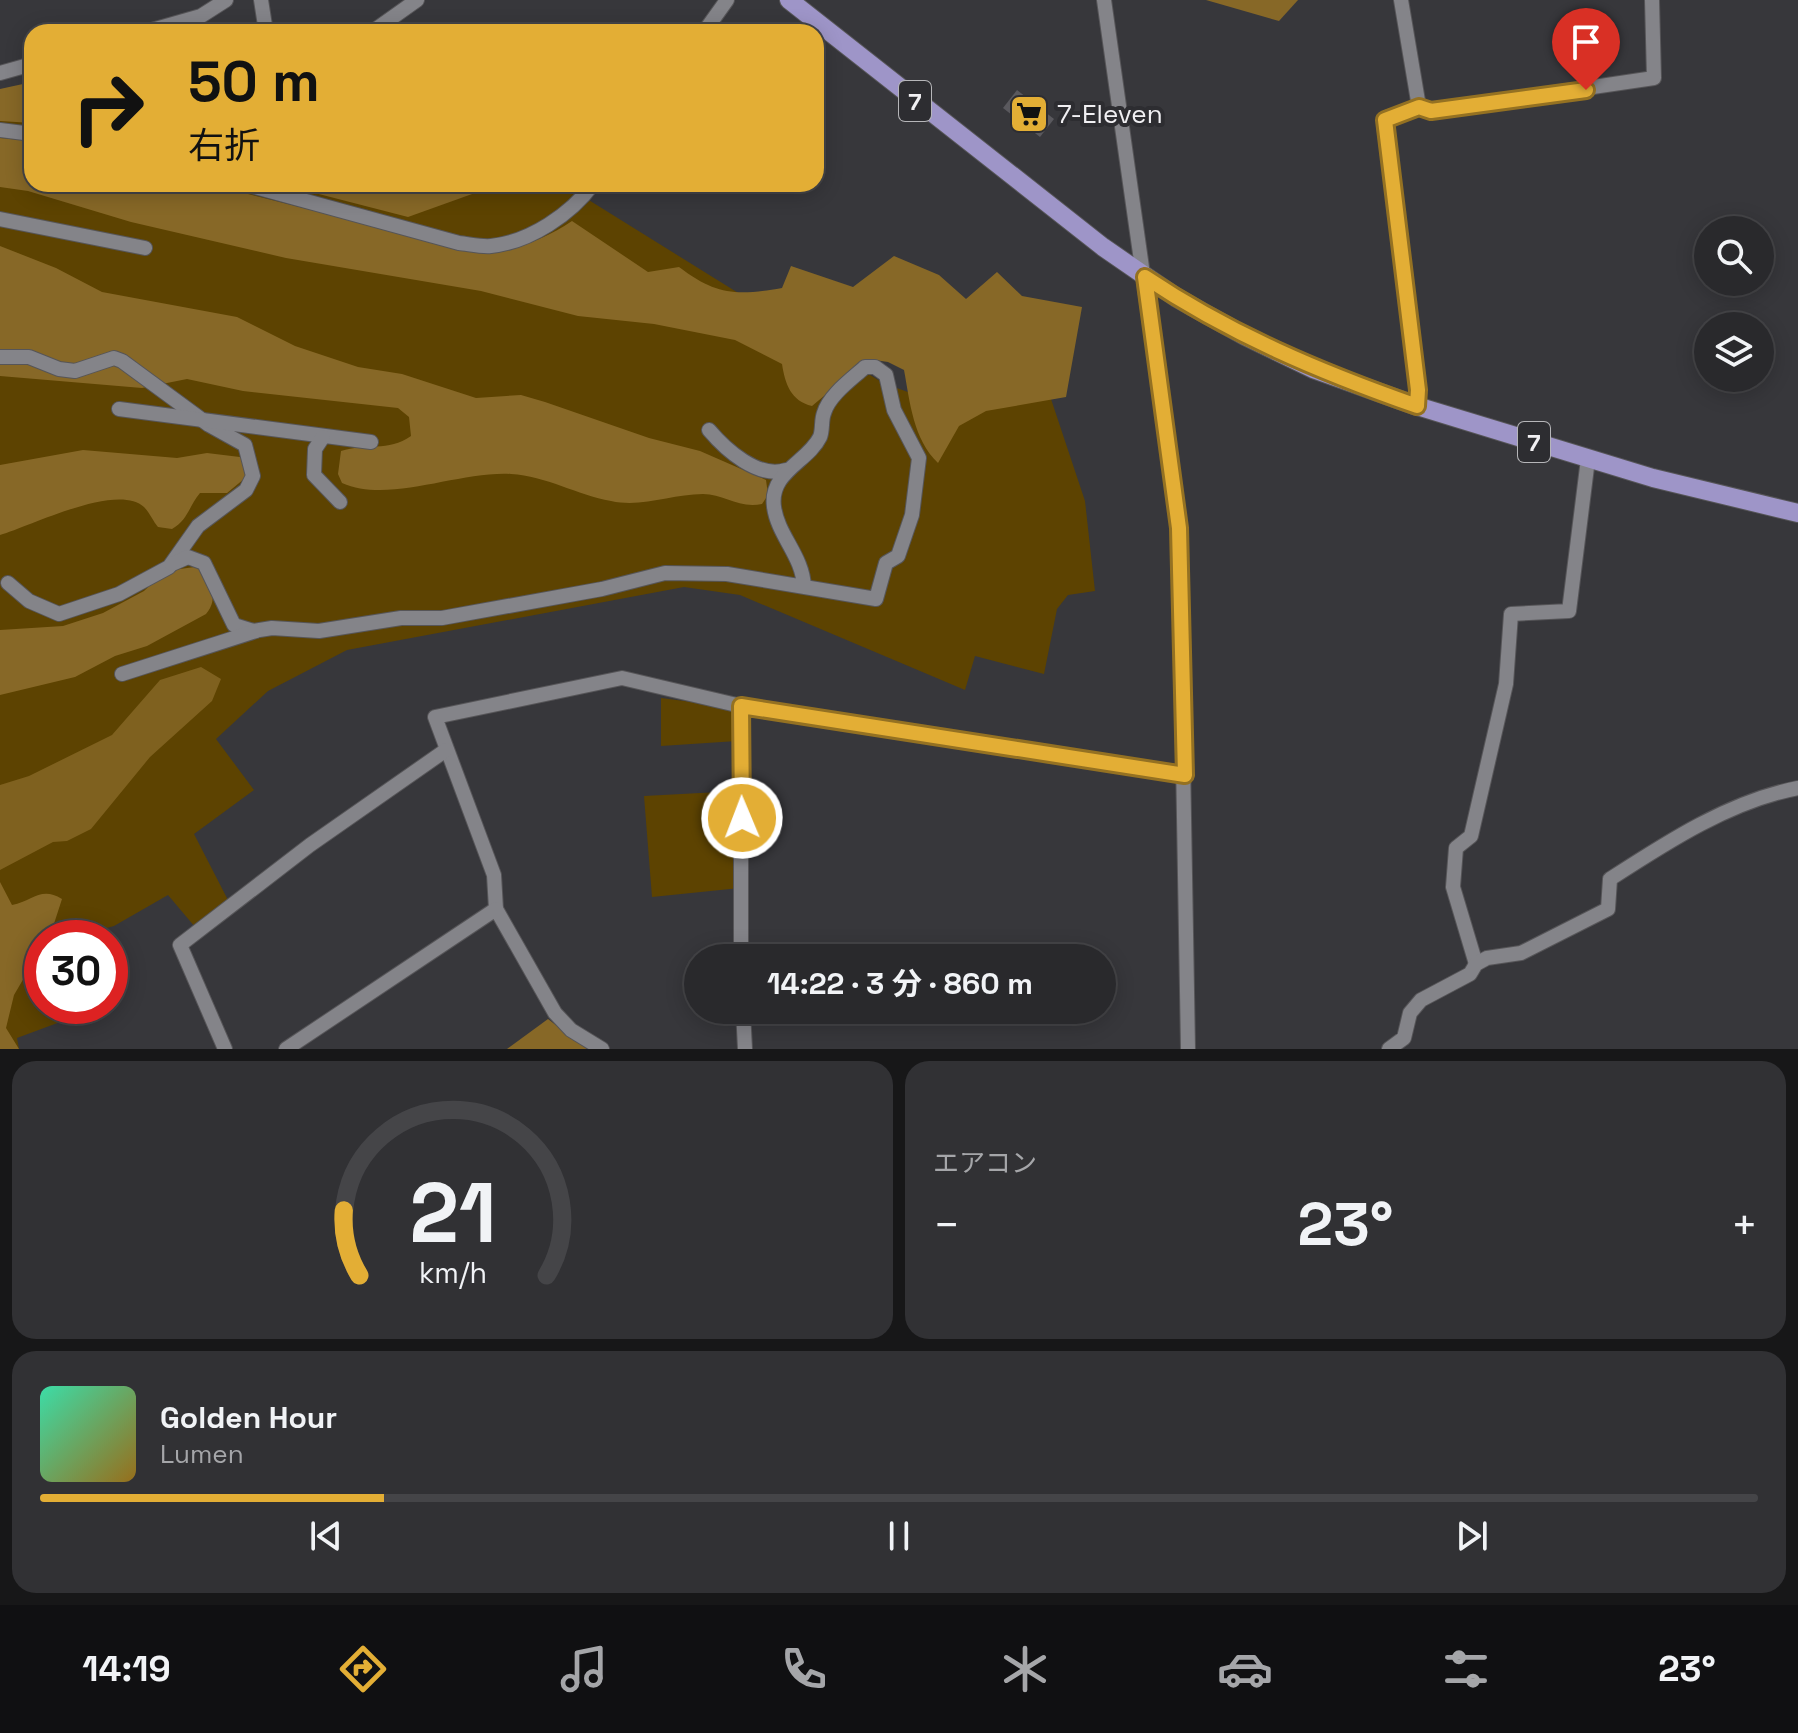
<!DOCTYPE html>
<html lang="ja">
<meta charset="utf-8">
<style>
:root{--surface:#29292c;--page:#313134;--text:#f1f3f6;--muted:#a5a6a9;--line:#454548;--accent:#e3ae35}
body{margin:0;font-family:"Space Grotesk","Noto Sans JP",sans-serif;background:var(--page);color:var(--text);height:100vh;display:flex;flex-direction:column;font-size:30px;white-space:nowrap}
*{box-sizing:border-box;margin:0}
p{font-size:26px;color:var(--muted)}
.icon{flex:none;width:44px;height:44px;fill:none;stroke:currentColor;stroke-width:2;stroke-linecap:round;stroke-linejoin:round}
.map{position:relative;height:1049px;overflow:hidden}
.side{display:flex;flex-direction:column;gap:12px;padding:12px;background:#171718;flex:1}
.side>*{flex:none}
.guide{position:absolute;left:24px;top:24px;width:800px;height:168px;border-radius:24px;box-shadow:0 4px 20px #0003,0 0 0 2px var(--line);background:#e3ae35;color:#111;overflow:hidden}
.tools{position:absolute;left:1694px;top:216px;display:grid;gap:16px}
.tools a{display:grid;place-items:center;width:80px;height:80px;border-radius:50%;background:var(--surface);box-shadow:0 4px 20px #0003,0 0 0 2px var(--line);font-size:40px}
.speed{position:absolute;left:24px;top:920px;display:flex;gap:16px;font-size:40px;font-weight:700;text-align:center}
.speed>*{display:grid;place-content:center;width:104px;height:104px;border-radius:50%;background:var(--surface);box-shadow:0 4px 20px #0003,0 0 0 2px var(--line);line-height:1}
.speed .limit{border:12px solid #d22;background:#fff;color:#111}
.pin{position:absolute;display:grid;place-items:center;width:68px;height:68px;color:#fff;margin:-82px -34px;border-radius:50% 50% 50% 0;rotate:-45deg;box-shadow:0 0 8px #0007}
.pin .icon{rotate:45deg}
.me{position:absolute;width:88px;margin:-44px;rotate:359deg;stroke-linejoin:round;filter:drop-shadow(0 0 6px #0008)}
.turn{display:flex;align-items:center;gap:28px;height:168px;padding:0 32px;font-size:36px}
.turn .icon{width:104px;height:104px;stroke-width:2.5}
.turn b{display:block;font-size:56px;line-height:68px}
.big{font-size:60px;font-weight:700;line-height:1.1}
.side .widget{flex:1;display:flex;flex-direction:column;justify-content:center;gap:12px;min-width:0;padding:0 28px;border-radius:24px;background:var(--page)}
.side .dial{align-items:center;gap:0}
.dial svg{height:208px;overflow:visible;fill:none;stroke:var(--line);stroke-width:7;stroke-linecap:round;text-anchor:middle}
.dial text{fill:var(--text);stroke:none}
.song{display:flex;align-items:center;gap:24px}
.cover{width:96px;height:96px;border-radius:12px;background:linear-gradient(135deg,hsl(160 70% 55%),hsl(40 70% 35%))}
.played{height:8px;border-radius:4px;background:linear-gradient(90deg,var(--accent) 20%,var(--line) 20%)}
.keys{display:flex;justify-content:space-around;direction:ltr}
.heat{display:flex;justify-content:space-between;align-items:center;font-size:44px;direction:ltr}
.side .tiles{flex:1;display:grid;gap:12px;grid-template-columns:1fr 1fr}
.widget:last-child{grid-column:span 2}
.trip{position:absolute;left:684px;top:944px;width:432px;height:80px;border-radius:40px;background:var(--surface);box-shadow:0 4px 20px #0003,0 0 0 2px var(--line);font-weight:700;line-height:80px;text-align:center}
.tabs{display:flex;height:128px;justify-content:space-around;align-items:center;background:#101012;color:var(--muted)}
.tabs .icon{width:56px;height:56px}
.tabs .selected{color:var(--accent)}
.tabs b{font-size:36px;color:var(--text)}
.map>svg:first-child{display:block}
</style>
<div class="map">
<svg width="1798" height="1049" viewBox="0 0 1798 1049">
<rect width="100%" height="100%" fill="#37373b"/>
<g fill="#5d4301">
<polygon points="32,110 32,184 563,184 883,383 930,400 1051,399 1085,501 1095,591 1068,595 1057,609 1044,674 975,656 965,690 740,595 684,587 347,650 268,691 216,739 254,790 194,834 229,902 195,927 168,895 114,926 88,933 83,921 66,938 42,938 42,1006 75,1006 79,1015 17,1038 19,1049 0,1049 0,113"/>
<polygon points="661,698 731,707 736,710 737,741 661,746"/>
<polygon points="738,791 740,888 652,897 644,796"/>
</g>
<g fill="#876827">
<polygon points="1206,0 1298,0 1279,21"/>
<polygon points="32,82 32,123 0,121 0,89"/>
<path d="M0 138 32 141V184H208L482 253C515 250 544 240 572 221L648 272 679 267C716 295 736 296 782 288L791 266 853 287 894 256 939 275 966 299 997 272 1022 296 1082 307 1066 397 986 411 959 426 938 463C913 439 910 402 904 370L888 362 868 359 812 406C791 401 785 384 782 364L735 340 654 324 578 316 481 291 286 258 131 222 28 191 0 187Z"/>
<polygon points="280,184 482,184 486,189 408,217"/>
<path d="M0 246 56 268 102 292 237 317 295 346 358 367 402 374 476 398 521 395 545 402 649 438 700 451 766 480 768 495 762 504C739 509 724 494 703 494 672 494 642 508 611 501 577 495 546 476 511 474 458 471 389 504 342 483L338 474 341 451C366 443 388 452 411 436L409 417 398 408 243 391 187 379 142 388 0 376Z"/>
<path d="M83 450 177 458 207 453 248 458 250 474 227 493H200C189 506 188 520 172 529L158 527C153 521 149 512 144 507 117 482 31 526 0 535V465Z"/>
<path d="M202 566C209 583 220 598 206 614L147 646 115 656 75 677 0 695V630L63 626 103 613 144 591 165 571Z"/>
<path d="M0 882 12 905C33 901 41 886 62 899L50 936 42 938V947L14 995 6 1028 19 1049H0Z"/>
<polygon points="548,1019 587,1049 507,1049"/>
</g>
<polygon fill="#7f611f" points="201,667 221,679 212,701 150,757 91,829 67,841 53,842 0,870 0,785 29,776 112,735 160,680"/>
<polygon fill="#5a595e" points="1017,90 1054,119 1040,137 1003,108"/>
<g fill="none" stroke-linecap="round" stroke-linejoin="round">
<g stroke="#565558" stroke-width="16">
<g id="minor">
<polyline points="261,0 266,32"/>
<polyline points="1104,0 1179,528 1188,1049"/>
<polyline points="1401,0 1419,107 1388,117 1384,125 1418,390 1417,406"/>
<polyline points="145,32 201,16 226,0"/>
<polyline points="372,32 417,0"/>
<polyline points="704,32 727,0"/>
<polyline points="0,73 32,64"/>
<polyline points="1419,107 1431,111 1654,78 1652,0"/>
<polyline points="0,130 32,134"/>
<path d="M244 184 459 243C469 244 481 247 491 246 530 242 571 214 593 184"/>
<polyline points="0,219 145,248"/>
<polyline points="0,357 29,357 59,369 75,371 114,358 122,361 209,425 245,445 253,476 246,490 198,526 169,567 119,594 59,614 29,601 8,583"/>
<polyline points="119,409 371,442"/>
<path d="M709 430C726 450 758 479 786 470"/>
<polyline points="323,437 315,449 314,475 340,502"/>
<path d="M172 564 188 557 204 563 234 625 253 631 272 628 319 631 401 618H442L602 589 665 573 727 574 876 599 886 563 898 556 912 515 919 458 894 410 886 375 875 367H865C852 379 829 395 824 413 821 420 823 430 820 437 808 462 769 472 774 507 778 536 803 556 804 587"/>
<polyline points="122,674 256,631"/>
<polyline points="496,909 494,875 435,717 622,678 741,706 1185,775"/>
<polyline points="741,958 741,706"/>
<polyline points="1476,964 1453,887 1456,848 1471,836 1506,684 1511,614 1569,611 1588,459"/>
<polyline points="743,1010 745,1049"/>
<polyline points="225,1049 180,945 310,845 446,750"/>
<polyline points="286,1049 496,909 555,1013 571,1030 602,1049"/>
<path d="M1389 1049 1404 1038 1410 1013 1421 1000 1470 974 1476 964 1487 958 1521 953 1608 909 1610 879C1667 842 1730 801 1798 788"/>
</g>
</g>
<g stroke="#565558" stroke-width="20">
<polyline id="major" points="789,0 1103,247 1177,298 1245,336 1313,369 1417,406 1653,478 1798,513"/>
</g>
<use href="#minor" stroke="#848489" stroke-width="14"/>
<use href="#major" stroke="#9e95c8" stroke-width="18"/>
</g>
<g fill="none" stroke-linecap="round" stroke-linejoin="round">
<g stroke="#947122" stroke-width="20">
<path id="route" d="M742 818 741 706 1185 775 1179 528 1145 277C1230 334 1320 372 1417 406L1418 390 1385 120 1419 107 1431 111 1586 90"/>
</g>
<use href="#route" stroke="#e3ae35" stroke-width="14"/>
</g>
<defs>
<g id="supermarket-square" transform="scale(2)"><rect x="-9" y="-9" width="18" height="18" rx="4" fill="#e3ae35" stroke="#2d2d31"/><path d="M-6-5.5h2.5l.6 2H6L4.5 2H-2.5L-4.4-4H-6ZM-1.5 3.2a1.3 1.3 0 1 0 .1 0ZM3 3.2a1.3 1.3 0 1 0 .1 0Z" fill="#111"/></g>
</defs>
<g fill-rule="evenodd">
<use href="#supermarket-square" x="1029" y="114"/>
</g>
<g text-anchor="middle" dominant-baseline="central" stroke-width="8" stroke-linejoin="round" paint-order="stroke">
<g fill="#2d2d31" stroke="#b6b6b9" stroke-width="2">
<rect x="899" y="81" width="32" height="40" rx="6"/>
<rect x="1518" y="422" width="32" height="40" rx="6"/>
</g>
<g font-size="24" font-weight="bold" fill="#f1f0f3">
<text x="915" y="101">7</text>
<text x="1534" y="442">7</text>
</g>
<g font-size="26" fill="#f1f0f3" stroke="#2d2d31" text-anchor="start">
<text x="1057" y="114">7-Eleven</text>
</g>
</g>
</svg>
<div class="tools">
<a><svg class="icon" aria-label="search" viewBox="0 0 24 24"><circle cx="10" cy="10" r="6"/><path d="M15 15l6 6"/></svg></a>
<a><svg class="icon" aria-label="layers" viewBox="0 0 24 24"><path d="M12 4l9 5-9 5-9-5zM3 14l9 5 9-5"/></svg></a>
</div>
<div class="speed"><div class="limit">30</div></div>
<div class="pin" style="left:1586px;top:90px;background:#d93025"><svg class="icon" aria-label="arrive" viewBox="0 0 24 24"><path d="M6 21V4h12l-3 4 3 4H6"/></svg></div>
<svg class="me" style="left:742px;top:818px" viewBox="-20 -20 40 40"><circle r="17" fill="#e3ae35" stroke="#fff" stroke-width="3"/><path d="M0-11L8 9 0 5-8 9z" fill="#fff"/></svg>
<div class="trip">14:22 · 3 分 · 860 m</div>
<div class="guide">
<div class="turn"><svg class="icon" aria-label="right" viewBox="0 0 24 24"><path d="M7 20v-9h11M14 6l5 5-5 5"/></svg><div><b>50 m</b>右折</div></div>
</div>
</div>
<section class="side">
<div class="tiles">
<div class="widget dial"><svg viewBox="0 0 100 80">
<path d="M14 69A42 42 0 1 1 86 69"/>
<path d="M14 69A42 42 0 0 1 8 44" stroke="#e3ae35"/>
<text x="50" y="56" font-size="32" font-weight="700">21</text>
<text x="50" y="72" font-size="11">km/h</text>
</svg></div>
<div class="widget"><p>エアコン</p>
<div class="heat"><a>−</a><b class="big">23°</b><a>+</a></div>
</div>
<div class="widget">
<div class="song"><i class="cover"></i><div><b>Golden Hour</b><p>Lumen</p></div></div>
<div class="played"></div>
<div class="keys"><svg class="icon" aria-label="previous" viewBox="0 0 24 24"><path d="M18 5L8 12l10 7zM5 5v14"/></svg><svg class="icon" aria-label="pause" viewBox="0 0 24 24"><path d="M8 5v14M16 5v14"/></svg><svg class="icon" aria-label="next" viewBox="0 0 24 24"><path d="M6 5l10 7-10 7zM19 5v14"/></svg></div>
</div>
</div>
</section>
<nav class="tabs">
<b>14:19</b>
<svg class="icon selected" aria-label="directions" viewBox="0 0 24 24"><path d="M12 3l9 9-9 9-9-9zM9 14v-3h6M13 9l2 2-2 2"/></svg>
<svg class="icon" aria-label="music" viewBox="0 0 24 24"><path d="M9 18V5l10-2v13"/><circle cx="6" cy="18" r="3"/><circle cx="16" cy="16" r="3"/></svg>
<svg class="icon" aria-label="phone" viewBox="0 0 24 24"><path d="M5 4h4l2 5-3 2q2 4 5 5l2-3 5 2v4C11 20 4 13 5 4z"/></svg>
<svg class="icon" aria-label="climate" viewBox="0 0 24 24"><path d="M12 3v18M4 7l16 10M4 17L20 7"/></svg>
<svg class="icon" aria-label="car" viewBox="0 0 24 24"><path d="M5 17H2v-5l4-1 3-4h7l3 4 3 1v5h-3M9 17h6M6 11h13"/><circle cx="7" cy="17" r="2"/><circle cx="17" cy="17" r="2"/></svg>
<svg class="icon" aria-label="filters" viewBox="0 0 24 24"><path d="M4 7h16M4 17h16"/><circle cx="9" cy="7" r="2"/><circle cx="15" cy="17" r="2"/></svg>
<b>23°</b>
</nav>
